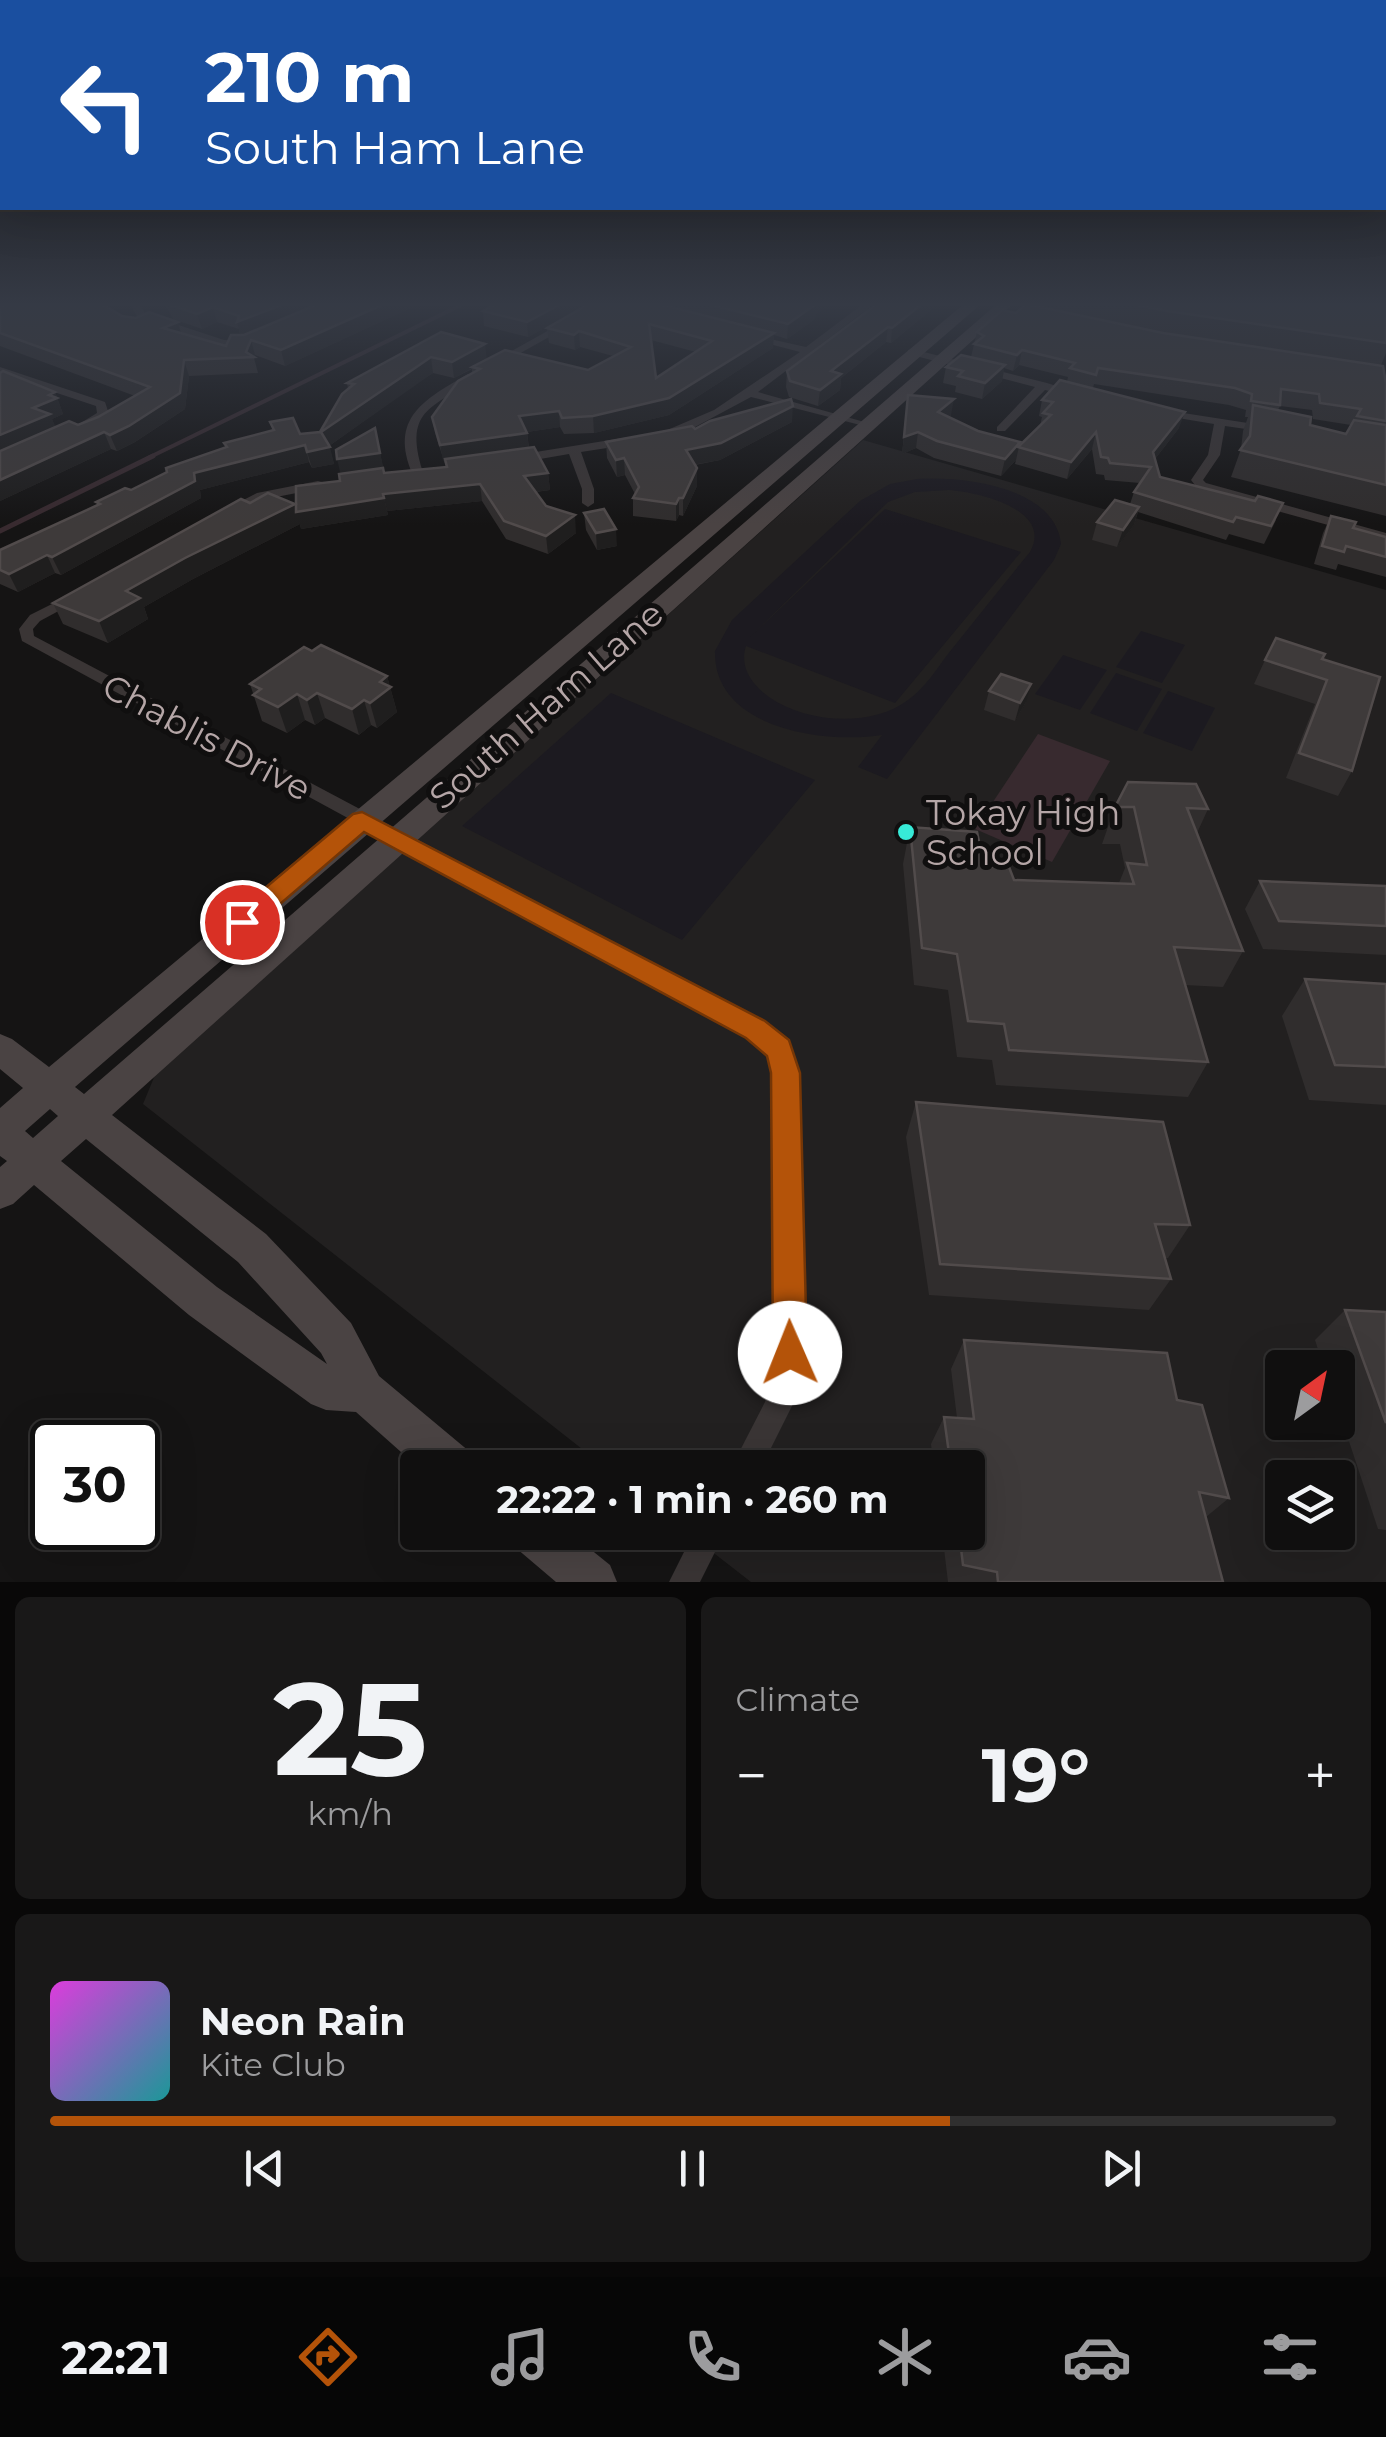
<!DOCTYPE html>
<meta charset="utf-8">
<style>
:root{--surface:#100f0f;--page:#191818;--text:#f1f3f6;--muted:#9c9c9e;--line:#302f2f;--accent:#b45309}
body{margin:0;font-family:Montserrat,sans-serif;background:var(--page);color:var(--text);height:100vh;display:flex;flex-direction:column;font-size:38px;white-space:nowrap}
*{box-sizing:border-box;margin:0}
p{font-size:32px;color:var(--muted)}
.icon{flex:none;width:55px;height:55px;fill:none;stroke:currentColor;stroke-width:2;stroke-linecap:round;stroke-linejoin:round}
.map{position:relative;height:1582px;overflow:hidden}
.drawer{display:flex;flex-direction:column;gap:15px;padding:15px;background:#090808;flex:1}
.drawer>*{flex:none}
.hud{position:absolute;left:0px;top:0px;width:1388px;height:210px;box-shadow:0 10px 40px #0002,0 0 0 2px var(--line);background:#1a4fa0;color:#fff;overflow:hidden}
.needle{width:65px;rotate:33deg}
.controls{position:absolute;left:1265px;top:1350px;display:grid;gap:20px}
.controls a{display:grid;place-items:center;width:90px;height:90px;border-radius:10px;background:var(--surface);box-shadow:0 10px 40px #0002,0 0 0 2px var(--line);font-size:50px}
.speed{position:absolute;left:30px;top:1420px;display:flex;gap:20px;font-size:50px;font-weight:700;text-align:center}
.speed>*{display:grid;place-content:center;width:130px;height:130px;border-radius:50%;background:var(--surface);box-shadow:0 10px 40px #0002,0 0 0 2px var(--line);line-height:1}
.speed .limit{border:5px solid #111;border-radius:15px;background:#fff;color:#111}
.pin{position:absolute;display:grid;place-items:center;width:85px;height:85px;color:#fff;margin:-42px;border:5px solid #fff;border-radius:50%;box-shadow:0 2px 10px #0007}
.me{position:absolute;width:110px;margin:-55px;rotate:359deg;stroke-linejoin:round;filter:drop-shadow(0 0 8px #0008)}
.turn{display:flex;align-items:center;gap:35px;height:210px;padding:0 40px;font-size:45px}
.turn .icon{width:130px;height:130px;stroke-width:2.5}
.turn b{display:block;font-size:70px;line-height:85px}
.big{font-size:75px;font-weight:700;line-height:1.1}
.drawer .card{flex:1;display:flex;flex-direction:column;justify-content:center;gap:15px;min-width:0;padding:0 35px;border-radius:15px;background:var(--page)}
.drawer .dial{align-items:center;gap:0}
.dial b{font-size:130px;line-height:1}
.song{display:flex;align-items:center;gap:30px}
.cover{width:120px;height:120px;border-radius:15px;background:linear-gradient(135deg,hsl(300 70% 55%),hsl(180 70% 35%))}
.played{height:10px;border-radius:5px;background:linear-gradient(90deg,var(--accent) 70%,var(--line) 70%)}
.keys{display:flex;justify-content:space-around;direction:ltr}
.heat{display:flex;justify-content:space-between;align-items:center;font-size:55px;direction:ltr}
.drawer .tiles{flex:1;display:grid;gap:15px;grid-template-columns:1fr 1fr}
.card:last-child{grid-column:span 2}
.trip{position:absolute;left:400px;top:1450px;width:585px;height:100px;border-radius:10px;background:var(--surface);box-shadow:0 10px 40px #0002,0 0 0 2px var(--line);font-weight:700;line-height:100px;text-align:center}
.tab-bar{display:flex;height:160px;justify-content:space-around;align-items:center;background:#060606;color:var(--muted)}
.tab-bar .icon{width:70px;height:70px}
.tab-bar .selected{color:var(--accent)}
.tab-bar b{font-size:45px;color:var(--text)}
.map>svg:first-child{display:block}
</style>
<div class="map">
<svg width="1386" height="1582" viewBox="0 0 1386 1582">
<rect width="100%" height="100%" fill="#151414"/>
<path fill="#222020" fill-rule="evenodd" d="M863 440 1386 590V1582H751L688 1533 968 1532V1468L605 1467 143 1104 155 1075ZM1282 1368H1338V1422H1282ZM1282 1478H1338V1532H1282Z"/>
<g fill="#1c1a20" fill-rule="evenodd">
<path d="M917 479C961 476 1055 486 1061 544L1054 560 887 779 858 767 882 735C825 744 713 729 715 651L732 620 860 501 890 484ZM949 490C977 492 1054 509 1030 552 1002 586 975 620 948 654 936 670 924 689 908 700 871 728 806 723 769 697 752 685 739 667 746 646L895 703 1021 552 885 509 749 638 888 502 915 492Z"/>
<polygon points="1141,631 1185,645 1162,683 1116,667"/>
<polygon points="1063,655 1107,670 1080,710 1035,694"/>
<polygon points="1116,673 1162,689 1137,731 1090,713"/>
<polygon points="1168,691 1215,708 1192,751 1143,733"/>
<polygon points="611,693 815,780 682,940 462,826"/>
</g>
<polygon fill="#382a2f" points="1038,734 1110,761 1052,862 975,829"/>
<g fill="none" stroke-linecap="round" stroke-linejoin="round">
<polyline stroke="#382a2f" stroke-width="4" points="148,458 463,304"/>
<polyline stroke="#382a2f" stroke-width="5" points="0,531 153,456"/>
<g fill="#3a3535" fill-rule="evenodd">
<path d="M130 304H140L145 314 224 340 251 341 256 344C227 356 168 328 138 318Z"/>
<polygon points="596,304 608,304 499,365 490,363"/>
<polygon points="863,304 874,304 758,392 868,423 868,427 751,397 695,427 664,438 658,434 714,410 800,352 747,338 747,334 806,347"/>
<polygon points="912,349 1047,383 1081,394 1075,397 1045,390 1005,431 997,431 997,427 1035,387 908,354 908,350"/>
<polygon points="0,367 105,402 109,414 87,428 79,428 79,424 97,413 96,406 0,374"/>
<path d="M468 374 477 376C436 409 402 406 423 472L413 475C388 418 425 399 468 374Z"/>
<polygon points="1164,410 1267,426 1273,429 1267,432 1225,426 1220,455 1203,480 1206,483 1386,533 1386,541 1198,489 1191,480 1208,455 1214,424 1160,415 1160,411"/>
<polygon points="629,437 635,441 633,444 581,452 594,489 594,503 588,507 582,503 582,489 569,454 517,463 511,459 517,455"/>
<polygon points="318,481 322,482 322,488 266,499 228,515 222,511 257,493"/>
<polygon points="74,593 79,594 79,600 40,621 33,629 34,636 763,1023 787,1042 797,1073 803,1353 792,1406 761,1468 731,1468 765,1402 777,1353 775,1073 770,1054 747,1035 22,641 19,629 30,615"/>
<polygon points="694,1532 725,1532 700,1582 669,1582"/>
</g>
<g fill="#4a4343" fill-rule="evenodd">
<path d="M964 304H981L75 1087 84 1094 997 304H1013L112 1115 266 1234 351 1323 379 1376 470 1452 476 1468H419L356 1412 326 1410 311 1404 189 1315 34 1185 13 1204 0 1209V1167L7 1161 0 1156V1108L23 1088 0 1069V1034L12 1039 49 1067ZM50 1109 58 1116 33 1138 25 1131ZM86 1139 238 1262 321 1353 327 1364 217 1287 61 1161Z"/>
<polygon points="509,1532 569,1532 610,1565 617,1582 556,1582 516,1548"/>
</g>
</g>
<g fill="#302d2d" fill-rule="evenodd">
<polygon points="0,304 110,304 107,307 122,316 226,346 240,335 239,329 217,322 202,329 173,319 165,304 419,304 285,366 255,355 254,358 258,373 189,376 185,409 135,442 117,451 111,449 0,501 0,373 55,392 63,414 52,419 55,427 78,425 98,417 135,396 0,346"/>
<path d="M589 304H830L816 314 815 319 787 339 774 335 773 348 669 415 594 433 564 434 560 427 527 432 529 448 548 473 550 490 536 492 546 506 576 533 548 554 506 539 482 501 387 511 388 515 301 529 300 524 193 579 144 607 148 619 108 643 63 624 53 603 250 503 295 504 296 510 340 481V474L375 428 384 473 446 467 435 433 432 417 472 373V369L454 378 433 373 420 381 329 446 334 464 312 468 309 462 200 490 201 498 61 575 55 573 18 592 0 584V550L98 505 96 502 131 490 226 447 224 443 273 430 270 422 300 434 320 432 348 389 347 383 441 332 487 359 588 370 613 356 580 347 575 350 549 343 547 328ZM651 340 696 352 656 378Z"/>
<polygon points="589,304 528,337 484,326 483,311"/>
<polygon points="877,304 938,304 891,343 886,342 841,378 840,390 818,406 789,397 786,387 787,371"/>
<path d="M1036 304H1386V353L1381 365 1386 383V516L1231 477 1241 449 1243 431 1248 417H1245L1246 410 1229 405 1094 384 1093 388 1179 428 1155 459 1160 477 1276 520 1264 544 1229 534 1226 540 1138 512 1134 525 1117 547 1092 540 1097 522 1130 504 1134 492 1140 483 1105 480 1104 475 1096 474 1092 449 1067 479 1015 464 1016 460 1001 476 934 458 916 448 902 454 908 395 951 415 949 417 978 431 1020 442 1019 447 1040 426 1042 417 1039 416 1042 400 1067 382 1068 377 1019 365 1013 371 1004 368 1002 381 982 399 955 392 956 386 943 383 946 367 971 357 977 332 1035 305ZM1280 406 1312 410 1313 419 1351 425 1346 434 1310 425 1278 410Z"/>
<polygon points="792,422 720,460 695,465 697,468 697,486 683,516 679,515 676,521 633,516 633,498 635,494 625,475 617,477 607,458 606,442 695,429"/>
<polygon points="584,513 617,546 597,550 586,530"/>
<polygon points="1331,516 1353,528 1386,537 1386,577 1338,564 1336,570 1314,564 1323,533"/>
<polygon points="312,651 387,676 397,712 377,728 371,725 359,735 325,718 315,725 305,720 287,733 262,721 250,684"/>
<polygon points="1322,659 1352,771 1338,796 1286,778 1315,704 1254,684 1265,660"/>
<polygon points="989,691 1026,702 1015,721 984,710"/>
<polygon points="1115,807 1208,809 1197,833 1243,951 1223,987 1185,985 1208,1062 1188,1097 996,1085 992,1060 957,1057 948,990 914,985 903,864 910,827 1014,880 1119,883 1125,868 1120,844 1102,844"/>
<polygon points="1260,881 1386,886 1386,955 1263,949 1245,909"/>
<polygon points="1305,979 1386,984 1386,1105 1309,1100 1282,1016"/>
<polygon points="916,1102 1190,1225 1168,1258 1164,1258 1171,1279 1149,1310 929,1295 906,1137"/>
<polygon points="1345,1310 1386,1312 1386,1530 1378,1529 1338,1408 1338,1368 1324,1368 1315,1340"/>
<polygon points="964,1340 1177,1400 1229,1498 1206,1517 1223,1582 948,1582 942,1532 968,1532 968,1468 934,1468 931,1444 944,1417 957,1418 951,1369"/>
</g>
<g fill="#1f1e1e">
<polygon points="284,304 325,304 241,337 237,322"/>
<polygon points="384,304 419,304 285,366 281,350"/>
<polygon points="561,304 589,304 528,337 527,322"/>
<polygon points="811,304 830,304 816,314 815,319 787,339 788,324"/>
<polygon points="922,304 938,304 891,343 892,328"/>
<polygon points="213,307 217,322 202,329 197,314"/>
<polygon points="178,322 182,337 163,328"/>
<polygon points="888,327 886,342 841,378 840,390 818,406 820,390 831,371"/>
<polygon points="579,331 580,347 575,350 574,335"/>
<polygon points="774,333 773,348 669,415 594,433 593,416"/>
<polygon points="251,340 255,355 254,358 246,352"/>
<polygon points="485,344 487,360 454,378 452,362"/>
<polygon points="1022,350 1019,365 1013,371 1017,355"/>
<polygon points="431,357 433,373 326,448 330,447 334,464 312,468 307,452 321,432"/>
<polygon points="184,360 189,376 185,409 135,442 117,451 110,435"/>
<polygon points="1005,365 1002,381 982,399 985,383"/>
<polygon points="55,392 63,414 52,419 57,430 0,455 0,435 49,395"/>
<polygon points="954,399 951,415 936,428 938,412"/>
<polygon points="793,406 792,422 720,460 686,466 686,450"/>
<polygon points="559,411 560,427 521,433 519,416"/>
<polygon points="1185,412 1179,428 1148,468 1153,452"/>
<polygon points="104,432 111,449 0,501 0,480"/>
<polygon points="918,432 916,448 902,454 904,437"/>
<polygon points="1096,432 1092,449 1067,479 1071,462"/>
<polygon points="527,433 529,449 443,461 440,445"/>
<polygon points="1020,442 1016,460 1001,476 1005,459"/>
<polygon points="305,445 309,462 200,490 201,498 61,575 52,557 194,473"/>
<polygon points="380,453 384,470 341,476 337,459"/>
<polygon points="624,458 625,475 617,477 616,460"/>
<polygon points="697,468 697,486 683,516 683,498"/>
<polygon points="548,473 550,490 526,493 524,476"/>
<polygon points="480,484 482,501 387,511 383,494"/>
<polygon points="384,498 388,515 301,529 300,524 193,579 144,607 148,619 108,643 99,621 126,591 185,558 295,504 297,511"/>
<polygon points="679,498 679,515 676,521 676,504"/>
<polygon points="1139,507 1134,525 1117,547 1123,530"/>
<polygon points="575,515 576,533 548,554 546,536"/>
<polygon points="616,529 617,546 597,550 596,533"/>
<polygon points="47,555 55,573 18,592 9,574"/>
<polygon points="387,676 397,712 377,728 370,703 380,682"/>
<polygon points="1031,684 1026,702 1015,721 1020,703"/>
<polygon points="317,693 325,718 315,725 307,700"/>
<polygon points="297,694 305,720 287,733 278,707"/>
<polygon points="364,700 371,725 359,735 352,709"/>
</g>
<g fill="#3e3a3a" stroke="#514b4b" stroke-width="2.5" fill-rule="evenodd">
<polygon points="6,304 102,304 122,316 136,318 149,312 178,322 163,328 226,346 231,335 244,335 318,304 384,304 281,350 251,340 246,352 254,357 184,360 180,393 129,426 110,435 104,432 0,480 0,451 69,421 78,425 98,417 150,387 0,333 0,306"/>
<polygon points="168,304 284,304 237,322 239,316 213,307 197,314"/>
<polygon points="496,304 561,304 527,322 483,311"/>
<path d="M589 304H659L774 333 669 398 593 416 562 418 559 411 519 416 527 433 440 445 432 417 458 381 480 369 472 367 505 350 588 370 631 347 579 331 574 335 547 328ZM649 324 712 341 656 378Z"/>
<polygon points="707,304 816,304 788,324"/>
<polygon points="877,304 922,304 892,328 888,327 831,371 841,374 820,390 790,381 787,371"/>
<polygon points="1026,304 1163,333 1383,366 1386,383 1386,421 1357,416 1361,409 1320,403 1319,394 1281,389 1280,405 1251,401 1252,394 1235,388 1098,368 1096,375 1070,368 1075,363 1022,350 1017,355 974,344 984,336 977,332 1002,310 1016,313"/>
<polygon points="1132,304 1386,304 1386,343 1167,311"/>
<polygon points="441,332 485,344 452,362 431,357 418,366 321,432 330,447 307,452 305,445 194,473 195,481 52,557 47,555 9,574 0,570 0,550 100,504 96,502 125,488 131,490 167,472 166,468 227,447 224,443 274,430 270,422 293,418 300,434 320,432 342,394 354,384 347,383"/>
<polygon points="961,355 1005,365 985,383 958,376 963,371 946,367"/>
<polygon points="3,371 55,392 49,395 57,398 33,408 50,414 0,435 0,373"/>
<polygon points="1060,380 1185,412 1153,452 1160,477 1255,501 1258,496 1283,503 1271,526 1236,517 1233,522 1134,492 1151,467 1110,463 1108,458 1101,457 1096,432 1071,462 1018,447 1051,415 1043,413 1053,402 1042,400"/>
<polygon points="908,395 954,399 938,412 978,431 1020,442 1005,459 937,441 918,432 904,437"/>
<polygon points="791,399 793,406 721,443 686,450 697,468 683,498 679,498 676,504 633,498 639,487 624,458 616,460 606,442 692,426 695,429 710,421"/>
<polygon points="1253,405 1311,417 1310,425 1346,434 1354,420 1386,425 1386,485 1240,450 1250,436"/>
<polygon points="375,428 380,453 337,459 336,450"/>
<polygon points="534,447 548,473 524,476 546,506 575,515 546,536 504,521 480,484 383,494 384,498 296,512 296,486 340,481 339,474 383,468 384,473 447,467 445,459"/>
<polygon points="268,493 295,504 185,558 126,591 140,598 99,621 53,603 241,499 250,503"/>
<polygon points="1115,500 1139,507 1123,530 1097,522"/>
<polygon points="604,509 616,529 596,533 584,513"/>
<polygon points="1331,516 1356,522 1353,528 1386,537 1386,557 1346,546 1344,552 1322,546"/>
<polygon points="1276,638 1325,654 1322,659 1380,677 1352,771 1299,753 1327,680 1265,660"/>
<polygon points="321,645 387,676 380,682 391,687 370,703 364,700 352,709 317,693 307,700 297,694 278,707 253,695 261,689 250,684 304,647 312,651"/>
<polygon points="1001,674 1031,684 1020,703 989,691"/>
<polygon points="1128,782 1196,784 1208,809 1187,808 1243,951 1174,947 1208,1062 1009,1050 1004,1024 968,1021 957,954 922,948 910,827 977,832 984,866 1009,867 1014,880 1134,884 1127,863 1147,865 1134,807 1115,807"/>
<polygon points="1260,881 1386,886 1386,926 1279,921"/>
<polygon points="1305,979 1386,984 1386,1067 1335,1065"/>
<polygon points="916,1102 1163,1122 1190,1225 1155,1224 1171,1279 940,1264"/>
<polygon points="1345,1310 1386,1312 1386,1423"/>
<polygon points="964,1340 1167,1353 1177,1400 1202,1405 1229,1498 1199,1492 1223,1582 998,1582 997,1572 963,1565 959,1532 968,1532 968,1468 951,1468 944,1417 974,1419"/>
</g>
<linearGradient id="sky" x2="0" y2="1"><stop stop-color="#0c0b0b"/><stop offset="0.58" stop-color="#353a45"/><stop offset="1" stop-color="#353a45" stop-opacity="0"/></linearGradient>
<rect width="1386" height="525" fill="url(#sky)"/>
<polygon fill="#b45309" stroke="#753606" stroke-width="2.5" points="362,812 765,1021 789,1040 800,1073 807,1353 802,1365 790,1371 778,1365 773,1353 771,1073 767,1056 746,1038 364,832 251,929 233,929 229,922 233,915 353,814"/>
<circle fill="#37ead7" stroke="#100f0f" stroke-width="4" cx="906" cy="832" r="10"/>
<g text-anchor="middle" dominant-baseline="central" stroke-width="10" stroke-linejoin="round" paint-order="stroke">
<g font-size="35" fill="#b5a6a7" stroke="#100f0f">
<text transform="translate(546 705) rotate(-41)">South Ham Lane</text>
<text transform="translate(207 737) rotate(28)">Chablis Drive</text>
</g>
<g font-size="35" fill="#b5a6a7" stroke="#100f0f" text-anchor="start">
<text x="926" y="812">Tokay High<tspan x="926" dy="40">School</tspan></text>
</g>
</g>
</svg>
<div class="controls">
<a><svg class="needle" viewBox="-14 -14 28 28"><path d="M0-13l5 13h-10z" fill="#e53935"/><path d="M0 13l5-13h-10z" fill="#9c9c9e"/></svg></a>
<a><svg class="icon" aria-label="layers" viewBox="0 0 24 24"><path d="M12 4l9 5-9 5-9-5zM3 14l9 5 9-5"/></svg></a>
</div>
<div class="speed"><div class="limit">30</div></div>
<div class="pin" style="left:242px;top:922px;background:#d93025"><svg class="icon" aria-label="arrive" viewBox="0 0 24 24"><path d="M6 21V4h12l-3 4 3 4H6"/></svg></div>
<svg class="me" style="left:790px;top:1353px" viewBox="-20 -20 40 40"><circle r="19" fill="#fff"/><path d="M0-13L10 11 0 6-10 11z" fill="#b45309"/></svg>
<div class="trip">22:22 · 1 min · 260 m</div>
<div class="hud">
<div class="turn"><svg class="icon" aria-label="left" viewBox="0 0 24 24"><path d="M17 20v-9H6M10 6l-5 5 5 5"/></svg><div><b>210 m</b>South Ham Lane</div></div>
</div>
</div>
<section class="drawer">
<div class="tiles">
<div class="card dial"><b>25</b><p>km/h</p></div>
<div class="card"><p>Climate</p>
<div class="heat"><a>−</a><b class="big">19°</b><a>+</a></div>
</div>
<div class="card">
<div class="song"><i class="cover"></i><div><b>Neon Rain</b><p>Kite Club</p></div></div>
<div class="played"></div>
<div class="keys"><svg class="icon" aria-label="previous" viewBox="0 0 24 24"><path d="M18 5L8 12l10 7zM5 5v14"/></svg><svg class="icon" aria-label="pause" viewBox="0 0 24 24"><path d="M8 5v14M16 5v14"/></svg><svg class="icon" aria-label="next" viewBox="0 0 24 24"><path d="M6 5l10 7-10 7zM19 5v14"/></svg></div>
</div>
</div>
</section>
<nav class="tab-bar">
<b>22:21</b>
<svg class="icon selected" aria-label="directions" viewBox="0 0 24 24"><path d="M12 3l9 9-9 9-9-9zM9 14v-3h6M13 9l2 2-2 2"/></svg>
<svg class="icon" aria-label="music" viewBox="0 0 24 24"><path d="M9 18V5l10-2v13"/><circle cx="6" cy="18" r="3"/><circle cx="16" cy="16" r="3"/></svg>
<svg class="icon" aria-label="phone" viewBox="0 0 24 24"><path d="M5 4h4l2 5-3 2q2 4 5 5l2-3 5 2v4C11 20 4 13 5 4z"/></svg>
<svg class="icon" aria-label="climate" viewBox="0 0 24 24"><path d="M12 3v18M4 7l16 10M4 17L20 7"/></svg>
<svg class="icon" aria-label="car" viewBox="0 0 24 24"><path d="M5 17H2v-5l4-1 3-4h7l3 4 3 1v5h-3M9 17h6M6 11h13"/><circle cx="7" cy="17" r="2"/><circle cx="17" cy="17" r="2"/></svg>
<svg class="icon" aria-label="filters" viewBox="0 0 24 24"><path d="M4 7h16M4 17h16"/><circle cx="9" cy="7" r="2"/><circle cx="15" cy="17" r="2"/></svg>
</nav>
